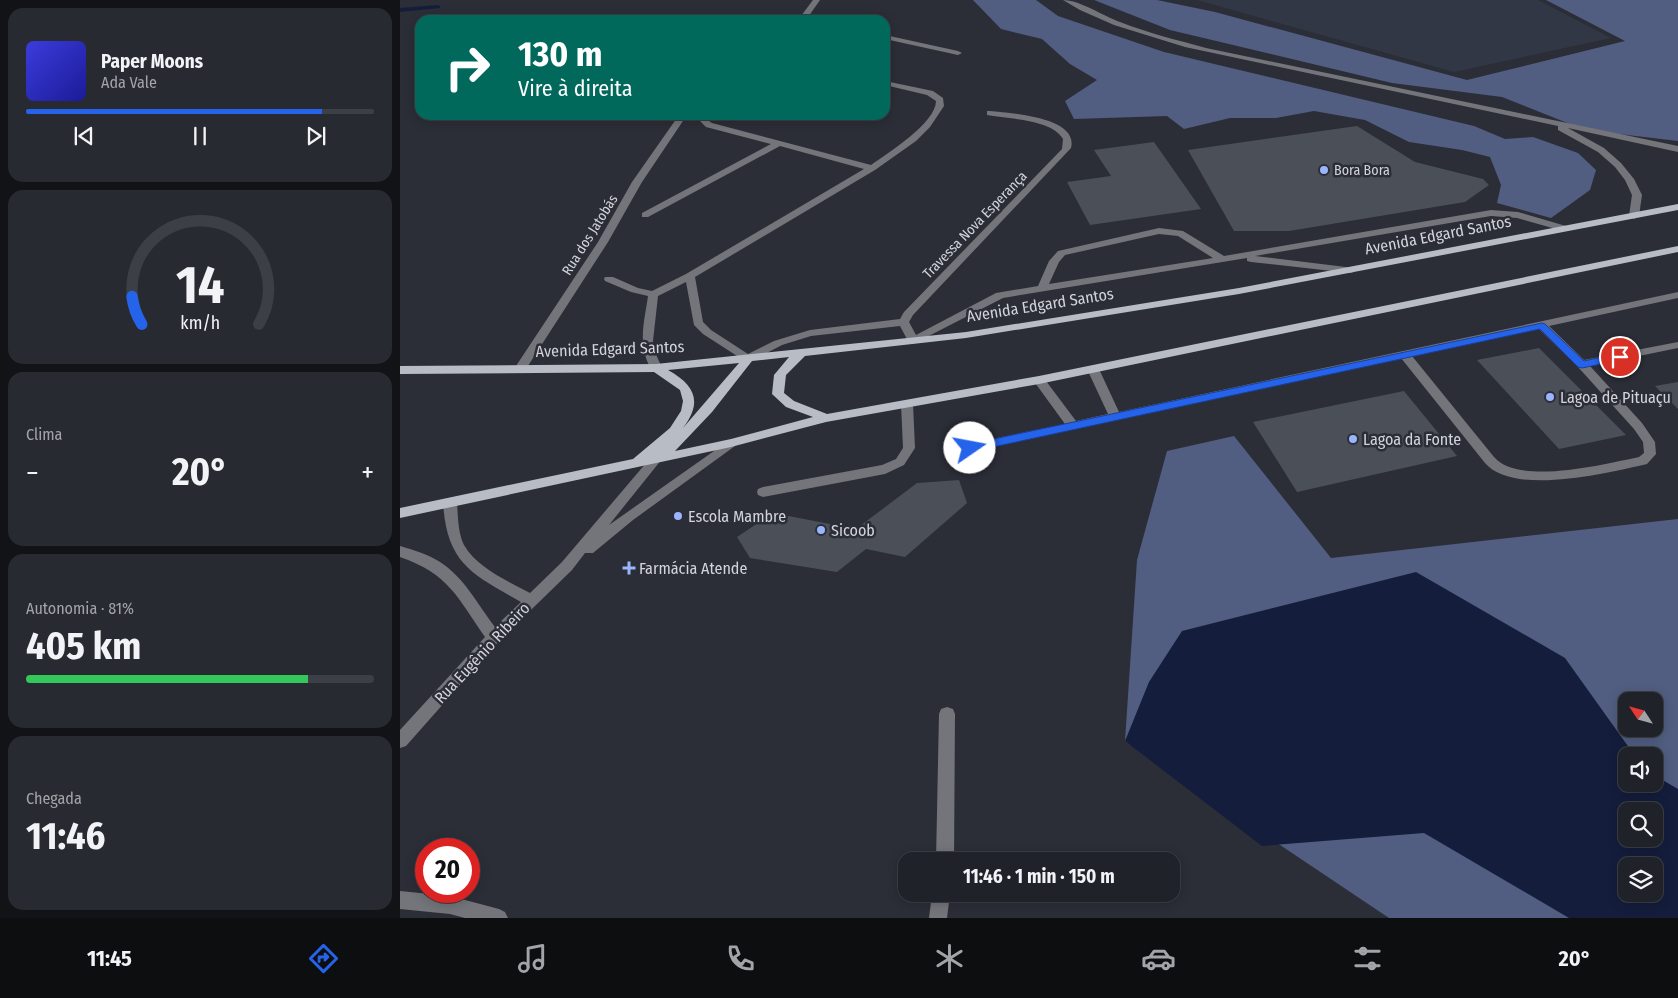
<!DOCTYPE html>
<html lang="pt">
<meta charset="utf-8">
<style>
:root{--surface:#202229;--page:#282a31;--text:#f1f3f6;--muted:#a2a4a8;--line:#3d3f46;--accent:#2563eb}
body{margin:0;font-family:"Fira Sans Condensed",sans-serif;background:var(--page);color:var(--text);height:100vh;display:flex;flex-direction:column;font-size:19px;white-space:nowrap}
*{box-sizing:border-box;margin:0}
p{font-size:16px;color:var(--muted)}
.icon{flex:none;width:28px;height:28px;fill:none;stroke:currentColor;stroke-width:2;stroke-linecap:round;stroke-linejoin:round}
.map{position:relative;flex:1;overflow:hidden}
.side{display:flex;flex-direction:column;gap:8px;padding:8px;background:#121317;width:400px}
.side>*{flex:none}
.banner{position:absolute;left:15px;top:15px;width:475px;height:105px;border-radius:15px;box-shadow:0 2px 12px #0003,0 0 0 1px var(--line);background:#00695c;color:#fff;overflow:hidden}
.needle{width:32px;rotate:306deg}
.tools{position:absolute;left:1218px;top:692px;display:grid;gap:10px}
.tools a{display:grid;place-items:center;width:45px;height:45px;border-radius:10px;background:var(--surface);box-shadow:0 2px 12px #0003,0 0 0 1px var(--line);font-size:25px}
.speed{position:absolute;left:15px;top:838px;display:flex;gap:10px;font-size:25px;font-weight:700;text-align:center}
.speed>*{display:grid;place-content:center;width:65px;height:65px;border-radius:50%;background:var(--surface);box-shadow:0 2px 12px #0003,0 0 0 1px var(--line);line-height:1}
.speed .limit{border:8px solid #d22;background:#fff;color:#111}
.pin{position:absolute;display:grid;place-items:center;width:42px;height:42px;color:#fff;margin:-21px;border:2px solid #fff;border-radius:50%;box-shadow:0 1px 5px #0007}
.me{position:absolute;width:55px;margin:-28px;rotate:78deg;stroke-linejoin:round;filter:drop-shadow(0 0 4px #0008)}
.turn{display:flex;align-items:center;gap:18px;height:105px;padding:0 20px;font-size:22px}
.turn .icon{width:65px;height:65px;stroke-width:2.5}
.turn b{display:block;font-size:35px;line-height:42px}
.big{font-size:38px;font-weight:700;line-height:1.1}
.side .card{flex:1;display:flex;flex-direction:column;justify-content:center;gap:8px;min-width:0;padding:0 18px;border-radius:15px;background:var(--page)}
.side .dial{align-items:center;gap:0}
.dial svg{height:130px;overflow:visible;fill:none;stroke:var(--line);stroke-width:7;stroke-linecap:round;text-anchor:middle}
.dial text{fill:var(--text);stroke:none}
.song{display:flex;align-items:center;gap:15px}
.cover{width:60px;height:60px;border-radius:8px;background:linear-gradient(135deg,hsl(240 70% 55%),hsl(240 70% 35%))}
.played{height:5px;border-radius:2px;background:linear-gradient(90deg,var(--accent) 85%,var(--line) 85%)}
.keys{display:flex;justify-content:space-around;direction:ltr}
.heat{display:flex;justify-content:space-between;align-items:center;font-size:28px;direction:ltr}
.charge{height:8px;border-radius:4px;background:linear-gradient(90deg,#34c759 81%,var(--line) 0)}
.trip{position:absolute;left:498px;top:852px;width:282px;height:50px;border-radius:15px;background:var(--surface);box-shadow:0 2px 12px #0003,0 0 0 1px var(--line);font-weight:700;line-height:50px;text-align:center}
.menu{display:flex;height:80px;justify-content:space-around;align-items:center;background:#0d0e10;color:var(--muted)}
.menu .icon{width:35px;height:35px}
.menu .selected{color:var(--accent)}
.menu b{font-size:22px;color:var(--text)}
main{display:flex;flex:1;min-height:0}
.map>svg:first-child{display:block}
</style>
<main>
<section class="side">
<div class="card">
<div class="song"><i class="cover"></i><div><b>Paper Moons</b><p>Ada Vale</p></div></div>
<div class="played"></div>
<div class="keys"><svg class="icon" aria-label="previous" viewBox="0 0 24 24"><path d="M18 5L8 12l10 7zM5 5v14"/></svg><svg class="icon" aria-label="pause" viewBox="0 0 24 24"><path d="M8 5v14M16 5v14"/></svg><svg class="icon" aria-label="next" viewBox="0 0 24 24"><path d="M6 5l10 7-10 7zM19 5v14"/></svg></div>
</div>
<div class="card dial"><svg viewBox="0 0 100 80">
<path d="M14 69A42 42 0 1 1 86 69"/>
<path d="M14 69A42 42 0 0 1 8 52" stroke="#2563eb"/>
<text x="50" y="56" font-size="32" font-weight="700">14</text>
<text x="50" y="72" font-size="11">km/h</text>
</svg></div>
<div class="card"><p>Clima</p>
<div class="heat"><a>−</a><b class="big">20°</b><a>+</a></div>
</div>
<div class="card"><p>Autonomia · 81%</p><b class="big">405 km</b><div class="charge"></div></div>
<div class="card"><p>Chegada</p><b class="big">11:46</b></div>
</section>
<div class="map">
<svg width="1278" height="918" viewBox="0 0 1278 918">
<rect width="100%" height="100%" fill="#2b2e37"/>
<polygon fill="#323745" points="797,0 1138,0 1211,38 1054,72"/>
<g fill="#515e81" fill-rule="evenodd">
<polygon points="573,0 636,0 658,16 764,52 1074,126 1105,139 1133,137 1178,153 1196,170 1190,190 1151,218 1097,203 1101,185 1090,157 1062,150 1009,142 965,120 914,111 876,118 830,118 784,129 767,116 674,119 665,101 697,80 670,64 642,39 601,29"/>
<polygon points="694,0 757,0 815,12 1067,80 1225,41 1146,0 1278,0 1278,141 1185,130 1102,97 992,83 770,30"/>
<path d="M834 436 931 558 1278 519V918H989L725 741 737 560 767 451ZM1226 701H1254V729H1226ZM1226 756H1254V784H1226ZM1226 811H1254V839H1226ZM1226 866H1254V894H1226Z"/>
</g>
<path fill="#141d3c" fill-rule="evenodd" d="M1016 572 1165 658 1235 756H1226V784H1254V775L1278 789V918H1169L1024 833 862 846 725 741 749 682 782 631ZM1226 811H1254V839H1226ZM1226 866H1254V894H1226Z"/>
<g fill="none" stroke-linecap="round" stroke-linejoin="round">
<polygon fill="#141d3c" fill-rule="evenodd" points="38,5 40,6 40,8 0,12 0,8"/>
</g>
<g fill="#4b4f58">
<polygon points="957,126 1015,162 1083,179 1089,185 1065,202 889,231 834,231 788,150"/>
<polygon points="754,142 801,209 690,225 667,182 711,176 694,150"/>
<polygon points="1139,348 1226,435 1159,449 1077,360"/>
<polygon points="1278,382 1278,409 1255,386"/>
<polygon points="1004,391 1057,456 897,492 853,422"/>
<polygon points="559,480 567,503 505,557 466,549 437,572 350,558 337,537 373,513 456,529 517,483"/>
</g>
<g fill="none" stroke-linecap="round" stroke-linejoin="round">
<g fill="#74757a" fill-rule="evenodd">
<polygon points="413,0 420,0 406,20 398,20"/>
<path d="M663 0C680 0 703 16 720 22 748 33 777 40 806 48L1278 146V152L1168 128 1204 148 1221 163 1234 179 1242 195 1239 216 1234 219 1229 216 1232 195 1225 180 1215 167 1198 152 1158 130V126L785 47 714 25 680 10Z"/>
<polygon points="485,35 558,51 562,53 558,55 485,39"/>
<path d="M485 81 533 91 543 98 544 106 530 127 516 141 475 170 295 277 303 322 311 330 348 354 374 341 410 330 500 319 504 312 662 149 663 139C652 119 608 119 587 115V111H590C610 113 679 117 671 148L513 315 509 322 516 335 596 293 638 286 649 261 658 251 759 228 783 231 824 256 1091 210 1118 212 1166 226 1168 228 1163 231 1117 218 1091 216 855 256 954 268V272L950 273 851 262 847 261V258L603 298 513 344 509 343 500 326 411 336 382 345 348 363 303 334 294 325 286 282 258 296 253 341 254 350 262 368 260 371H252C237 345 244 324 248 296L231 292 205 281 204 279 205 277H213L238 288 252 291 286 274 464 169 380 146 248 217H242V213L371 144 306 127 300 121 305 115H313L309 121 312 123 471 165C488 153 536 123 536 101L527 95 485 85ZM759 234 778 236 813 258 649 284 659 262 665 255Z"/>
<polygon points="279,115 287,115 242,182 208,242 124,372 116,372 114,369 198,242 232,182"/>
<path d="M1278 292V298L1149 326 1184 360 1278 342V348L1190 366 1242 423 1255 442 1256 454 1247 464 1243 465C1206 473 1113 496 1085 463L1001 358 553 455 547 451 553 447 665 424 633 380 639 376 643 377 676 421 708 414 687 369 693 365 699 369 719 412ZM1138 328 1178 367 1234 429 1243 442 1244 453 1239 457C1205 464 1119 486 1094 457L1012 356Z"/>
<polygon points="507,400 513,404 515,448 504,465 485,474 363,497 358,495 357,492 358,489 363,487 482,465 496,459 503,448 501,404"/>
<path d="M331 439 335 440 337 443 335 446 233 520 193 553H185L172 570 99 641 6 746 0 748V730L85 637C57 597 49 574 0 557V546C13 550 28 554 40 562 64 577 78 605 95 627L121 602C72 574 47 564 43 503L45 500H55L57 503C58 517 58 533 64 545 77 568 108 581 130 593L162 562 252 456H260L262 459 209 525Z"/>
<polygon points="547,707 553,709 555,714 554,861 536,861 539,714 541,709"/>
<polygon points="0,891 50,896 99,909 105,912 108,918 65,918 50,914 0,909"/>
<polygon points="532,894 550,894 547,918 529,918"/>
</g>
<path fill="#b8bcc5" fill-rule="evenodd" d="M1278 204V210L839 294 566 338 405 356 386 375 384 393 394 401 427 414 639 376 1278 246V252L639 384 426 422 331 447 0 518V508L233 459 270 428 281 411 283 401 280 390 254 372 0 374V366L256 364 566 332 839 288ZM389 357 374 375 372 394 386 407 413 417 331 439 275 451 312 412 352 361ZM339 363 283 428C303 402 295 385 268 370Z"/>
</g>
<polygon fill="#2563eb" stroke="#184099" points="1142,323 1145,324 1184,361 1220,353 1226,357 1220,360 1182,368 1178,367 1140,329 570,452 564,448 570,444"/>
<g fill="#9ab5fd" stroke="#2b2e37" stroke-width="2">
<circle cx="924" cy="170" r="5"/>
<circle cx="1150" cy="397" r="5"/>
<circle cx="953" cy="439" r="5"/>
<circle cx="278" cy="516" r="5"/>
<circle cx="421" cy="530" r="5"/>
<path d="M226.5 560.5h5v5h5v5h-5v5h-5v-5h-5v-5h5z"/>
</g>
<g text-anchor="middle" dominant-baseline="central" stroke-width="5" stroke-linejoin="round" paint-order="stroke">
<g font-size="14" fill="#d2d4d9" stroke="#2b2e37" text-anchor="start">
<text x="934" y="170">Bora Bora</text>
</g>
<g font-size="14" fill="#d2d4d9" stroke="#2b2e37">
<text transform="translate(575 225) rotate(-46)">Travessa Nova Esperança</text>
<text transform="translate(190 235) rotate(-58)">Rua dos Jatobás</text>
</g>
<g font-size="16" fill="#d2d4d9" stroke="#2b2e37">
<text transform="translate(1038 235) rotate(-11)">Avenida Edgard Santos</text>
<text transform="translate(640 305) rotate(-9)">Avenida Edgard Santos</text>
<text transform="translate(210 349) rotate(-2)">Avenida Edgard Santos</text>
<text transform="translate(82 653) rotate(-47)">Rua Eugênio Ribeiro</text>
</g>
<g font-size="16" fill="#d2d4d9" stroke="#2b2e37" text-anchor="start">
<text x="1160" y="397">Lagoa de Pituaçu</text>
<text x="963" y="439">Lagoa da Fonte</text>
<text x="288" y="516">Escola Mambre</text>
<text x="431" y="530">Sicoob</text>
<text x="239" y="568">Farmácia Atende</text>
</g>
</g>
</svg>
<div class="tools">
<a><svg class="needle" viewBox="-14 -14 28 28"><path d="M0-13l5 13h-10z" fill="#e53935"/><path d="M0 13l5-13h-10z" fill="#a2a4a8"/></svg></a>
<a><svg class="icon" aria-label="sound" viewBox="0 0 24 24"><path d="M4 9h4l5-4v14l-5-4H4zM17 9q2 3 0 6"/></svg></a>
<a><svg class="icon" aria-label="search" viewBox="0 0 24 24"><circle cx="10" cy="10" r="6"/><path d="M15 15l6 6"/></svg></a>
<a><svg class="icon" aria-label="layers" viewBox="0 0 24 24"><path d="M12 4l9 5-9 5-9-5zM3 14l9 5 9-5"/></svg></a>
</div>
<div class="speed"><div class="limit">20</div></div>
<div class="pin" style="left:1220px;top:357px;background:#d93025"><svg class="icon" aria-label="arrive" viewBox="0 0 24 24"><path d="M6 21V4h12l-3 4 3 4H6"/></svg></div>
<svg class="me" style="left:570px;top:448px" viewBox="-20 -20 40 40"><circle r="19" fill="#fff"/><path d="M0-13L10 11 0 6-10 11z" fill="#2563eb"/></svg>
<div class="trip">11:46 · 1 min · 150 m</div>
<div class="banner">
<div class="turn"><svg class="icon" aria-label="right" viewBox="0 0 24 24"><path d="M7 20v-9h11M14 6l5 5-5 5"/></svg><div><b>130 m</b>Vire à direita</div></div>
</div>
</div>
</main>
<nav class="menu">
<b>11:45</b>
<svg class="icon selected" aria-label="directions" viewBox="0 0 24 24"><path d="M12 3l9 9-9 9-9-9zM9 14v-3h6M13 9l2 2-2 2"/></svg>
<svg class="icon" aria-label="music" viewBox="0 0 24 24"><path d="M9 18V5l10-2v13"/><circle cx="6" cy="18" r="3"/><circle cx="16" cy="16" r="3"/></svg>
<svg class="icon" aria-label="phone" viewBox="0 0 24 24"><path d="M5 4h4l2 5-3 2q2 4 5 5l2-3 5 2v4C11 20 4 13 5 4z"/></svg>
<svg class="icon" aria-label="climate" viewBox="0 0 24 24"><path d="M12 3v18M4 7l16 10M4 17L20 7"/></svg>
<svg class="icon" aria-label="car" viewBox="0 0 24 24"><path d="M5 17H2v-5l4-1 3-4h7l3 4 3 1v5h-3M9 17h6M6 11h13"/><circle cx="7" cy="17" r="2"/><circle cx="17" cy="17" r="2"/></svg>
<svg class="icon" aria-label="filters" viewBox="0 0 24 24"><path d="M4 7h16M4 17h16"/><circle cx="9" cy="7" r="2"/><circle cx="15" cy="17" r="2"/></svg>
<b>20°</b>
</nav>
